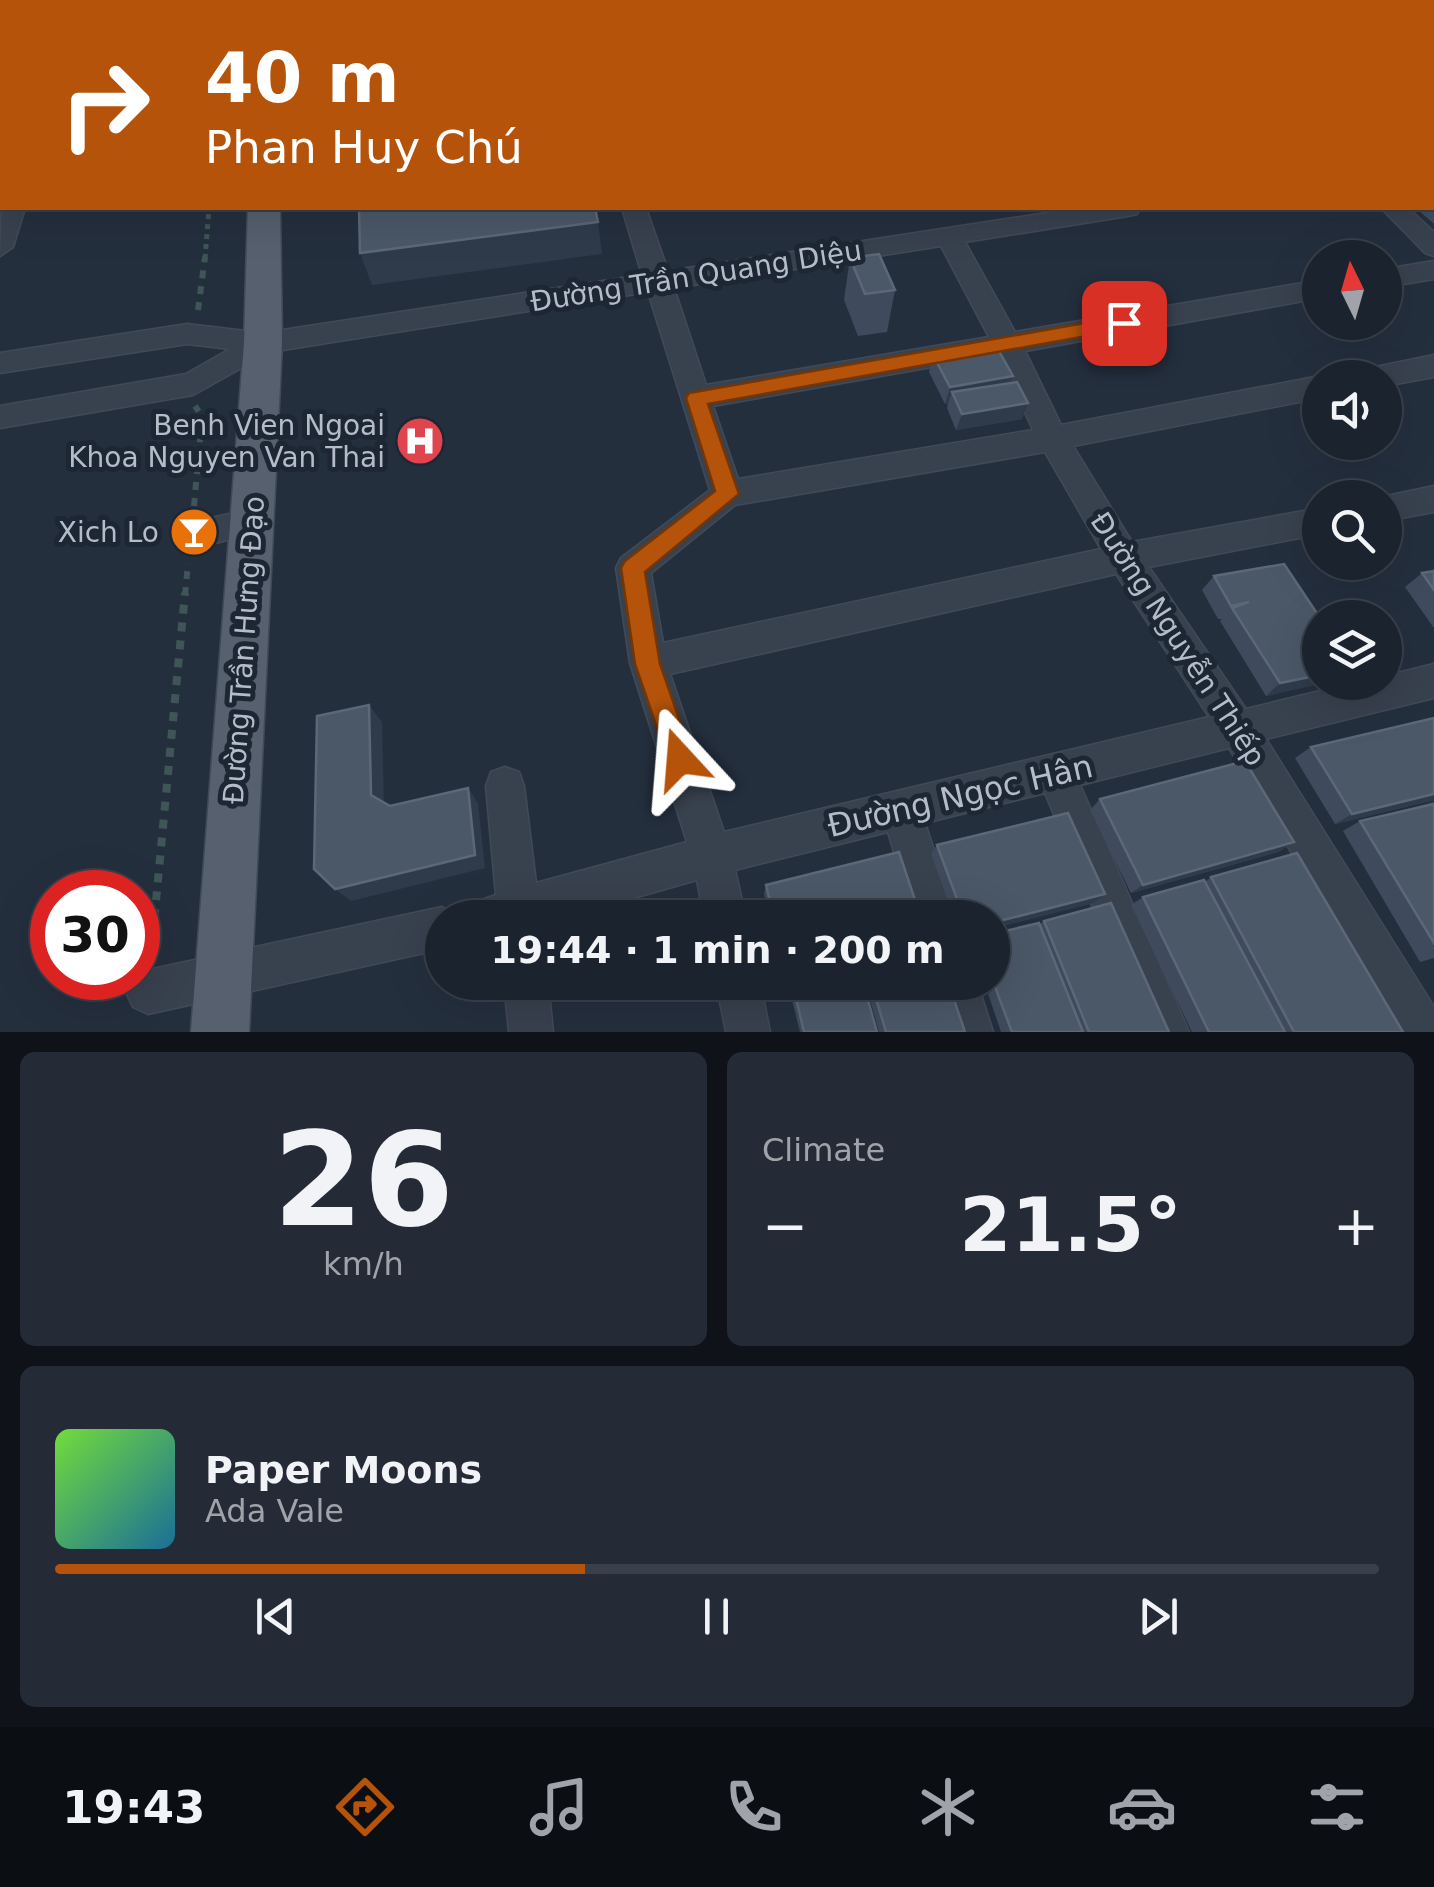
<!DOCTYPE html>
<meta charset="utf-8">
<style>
:root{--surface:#1b232e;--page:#242b36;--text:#f1f3f6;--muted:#a0a4aa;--line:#39404a;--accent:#b45309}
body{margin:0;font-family:"DejaVu Sans",sans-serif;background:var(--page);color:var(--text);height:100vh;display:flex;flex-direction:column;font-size:38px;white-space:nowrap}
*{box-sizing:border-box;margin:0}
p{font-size:32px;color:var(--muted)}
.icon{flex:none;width:55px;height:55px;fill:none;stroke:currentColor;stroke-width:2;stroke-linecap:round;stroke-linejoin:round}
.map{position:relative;height:1032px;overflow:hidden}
.drawer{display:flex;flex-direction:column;gap:20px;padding:20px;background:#0f1319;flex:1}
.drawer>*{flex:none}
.guide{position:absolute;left:0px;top:0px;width:1435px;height:210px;box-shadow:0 10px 40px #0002,0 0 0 2px var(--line);background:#b45309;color:#fff;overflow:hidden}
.needle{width:65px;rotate:355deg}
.controls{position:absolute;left:1302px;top:240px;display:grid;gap:20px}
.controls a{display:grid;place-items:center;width:100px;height:100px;border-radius:50%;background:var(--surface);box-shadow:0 10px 40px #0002,0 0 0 2px var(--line);font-size:50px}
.speed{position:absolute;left:30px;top:870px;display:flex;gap:20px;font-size:50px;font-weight:700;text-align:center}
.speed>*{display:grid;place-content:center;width:130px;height:130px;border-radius:50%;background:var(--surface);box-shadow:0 10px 40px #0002,0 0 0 2px var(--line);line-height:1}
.speed .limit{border:15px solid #d22;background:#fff;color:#111}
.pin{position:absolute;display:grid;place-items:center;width:85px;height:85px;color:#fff;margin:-42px;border-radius:20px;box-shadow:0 5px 15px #0006}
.me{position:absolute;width:110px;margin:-55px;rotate:341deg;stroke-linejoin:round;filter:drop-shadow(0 0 8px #0008)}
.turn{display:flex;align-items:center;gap:35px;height:210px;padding:0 40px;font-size:45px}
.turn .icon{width:130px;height:130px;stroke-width:2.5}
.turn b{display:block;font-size:70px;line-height:85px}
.big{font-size:75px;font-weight:600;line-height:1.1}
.drawer .card{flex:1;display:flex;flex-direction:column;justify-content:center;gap:15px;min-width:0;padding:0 35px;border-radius:15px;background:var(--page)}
.drawer .dial{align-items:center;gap:0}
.dial b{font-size:130px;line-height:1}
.song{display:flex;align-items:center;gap:30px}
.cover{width:120px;height:120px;border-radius:15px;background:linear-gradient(135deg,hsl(100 70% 55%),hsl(200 70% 35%))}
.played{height:10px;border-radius:5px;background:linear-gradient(90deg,var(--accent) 40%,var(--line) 40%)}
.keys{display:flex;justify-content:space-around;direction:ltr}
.heat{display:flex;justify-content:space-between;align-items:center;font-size:55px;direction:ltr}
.drawer .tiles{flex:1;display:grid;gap:20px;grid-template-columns:1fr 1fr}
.card:last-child{grid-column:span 2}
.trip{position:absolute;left:425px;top:900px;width:585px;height:100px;border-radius:50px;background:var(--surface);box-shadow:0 10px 40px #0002,0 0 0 2px var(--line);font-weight:600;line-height:100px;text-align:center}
.menu{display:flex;height:160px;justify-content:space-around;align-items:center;background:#0b0e12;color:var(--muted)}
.menu .icon{width:70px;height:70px}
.menu .on{color:var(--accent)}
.menu b{font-size:45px;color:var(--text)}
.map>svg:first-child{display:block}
</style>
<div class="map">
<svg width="1434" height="1032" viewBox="0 0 1434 1032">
<rect width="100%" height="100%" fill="#242f3e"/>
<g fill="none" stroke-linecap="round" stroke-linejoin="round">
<g stroke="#414a57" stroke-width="3">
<g id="minor">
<rect x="436" y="0" width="20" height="2"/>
<polygon points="1002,0 1023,0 1024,2 1004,2"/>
<polygon points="1173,0 1195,0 1196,2 1175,2"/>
<rect x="1432" y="150" width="2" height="14"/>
<polygon points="2,203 2,208 25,208 13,247 0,256"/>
<path d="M622 208H646L668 271 1079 208H1140L1137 214 1128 216 965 242 1015 332 1320 280V298L1025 351 1061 425 1320 376 1325 378H1320V398L1073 446 1132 542 1320 508V534L1149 567 1246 709 1357 682H1385V676L1434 664V698L1266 739 1434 1007V1032H1399L1229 748 1080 785 1189 1032H1145L1045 793 925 823 956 918H914L888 832 735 870 746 918H704L697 880 563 918H466L472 903 496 895 486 786 491 772 505 767 519 772 524 786 536 883 687 842 630 663 616 568 621 558 710 490 648 292 270 352 193 395 0 428V406L186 374 230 349 187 344 0 373V353L187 324 263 333 642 275ZM941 246 989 337 706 385 674 288ZM999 355 1033 430 738 479 713 406ZM1045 452 1101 549 663 643 651 573 735 505ZM1116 574 1209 717 724 832 670 674Z"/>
<polygon points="1381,208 1408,208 1434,232 1434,256 1425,253"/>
<polygon points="1434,261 1434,279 1385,287 1385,269"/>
<polygon points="1434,355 1434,377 1385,386 1385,378 1357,378 1361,370"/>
<polygon points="1434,486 1434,512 1385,521 1385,498 1377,498"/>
<polygon points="252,509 264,513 268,522 264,531 191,549 179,545 175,535 179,525"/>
<polygon points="442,907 459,918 442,918 442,949 148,1014 133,1007 126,992 132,978 148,970"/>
<polygon points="504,982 548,982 553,1032 509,1032"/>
<polygon points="716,982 760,982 770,1032 726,1032"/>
<polygon points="933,982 977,982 993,1032 949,1032"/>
</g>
</g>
<g stroke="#414a57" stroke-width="3">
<g id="major">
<rect x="259" y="0" width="26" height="2"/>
<polygon points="248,208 280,208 282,343 249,1032 191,1032 244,343"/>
</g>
</g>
<polyline stroke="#3f5557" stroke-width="5" stroke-dasharray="5 5" stroke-linecap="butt" points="205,259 209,208"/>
<g stroke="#3f5557" stroke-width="6" stroke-dasharray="8 8" stroke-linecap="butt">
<polyline points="198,310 205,257"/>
<polyline points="194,506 202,416 195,406"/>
<polyline points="185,595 188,563"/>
</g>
<polyline stroke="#3f5557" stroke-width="8" stroke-dasharray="9 9" stroke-linecap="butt" points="151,954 185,593"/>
<use href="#minor" fill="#38414e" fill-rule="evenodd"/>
<use href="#major" fill="#56606e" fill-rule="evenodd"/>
</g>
<g fill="#3f4b5c">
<polygon points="1234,0 1355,0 1358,2 1237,2"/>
<polygon points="1432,176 1434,176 1434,224 1416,208 1432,208"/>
<polygon points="850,258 895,290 887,332 858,336 844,300"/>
<polygon points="933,355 1010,383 1022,419 956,430 947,408 948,403 945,404 929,372"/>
<polygon points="1434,571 1434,628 1405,587 1422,573"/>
<polygon points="1214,576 1320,682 1266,696 1220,621 1222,619 1218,619 1202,590"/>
<polygon points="1311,747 1434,800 1335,824 1295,758"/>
<polygon points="1100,799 1294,842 1278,852 1131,893 1090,810"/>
<polygon points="1434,802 1434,958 1420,962 1343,831 1360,821"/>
<polygon points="937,845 1105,894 1094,903 992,918 954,918 931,854"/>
<polygon points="1211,877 1403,1032 1192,1032 1131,905 1143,897 1205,882"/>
<polygon points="766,885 921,918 771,918 764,894"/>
<polygon points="1044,921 1169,1032 1001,1032 984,982 992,982 992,934 1040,924"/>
<polygon points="787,982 863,982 877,1032 800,1032 790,992 792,987 789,988"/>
<polygon points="865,982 948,982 965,1032 879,1032"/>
</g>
<g fill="#2f3b4b">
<polygon points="598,222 602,254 372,285 360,253"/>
<polygon points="1013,376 1007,392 952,392 948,403 945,404 950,387"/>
<polygon points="1028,403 1022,419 956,430 962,414"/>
<polygon points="1320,675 1320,682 1330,682 1266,696 1280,683"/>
<polygon points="369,705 382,722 384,810 371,795"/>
<polygon points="468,788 478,803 485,868 351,901 335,889"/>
<polygon points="1434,794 1434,800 1335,824 1352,814"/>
<polygon points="1294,842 1278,852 1131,893 1143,885"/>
<polygon points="1105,894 1094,903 992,929 992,923"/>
<polygon points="791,982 811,982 789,988"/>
</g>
<g fill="#4b5868" stroke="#5c6777" stroke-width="2.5">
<polygon points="1282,0 1355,0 1358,2 1285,2"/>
<polygon points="359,208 595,208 598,222 360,253"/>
<polygon points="879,254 895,290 865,294 850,258"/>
<polygon points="995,344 1013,376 950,387 933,355"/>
<polygon points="1017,382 1028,403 962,414 952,392"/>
<polygon points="1284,564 1320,618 1320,675 1280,683 1232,608 1249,602 1231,606 1214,576"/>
<polygon points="1434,571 1434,590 1422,573"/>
<polygon points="369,705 371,795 390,806 468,788 475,855 335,889 314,869 317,716"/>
<polygon points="1434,718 1434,794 1352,814 1311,747"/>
<polygon points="1245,761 1294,842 1143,885 1100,799"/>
<polygon points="1434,804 1434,943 1360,821"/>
<polygon points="1068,813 1105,894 992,923 992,918 964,918 937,845"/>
<polygon points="899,852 921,918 774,918 766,885"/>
<polygon points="1297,853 1403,1032 1294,1032 1211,877"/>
<polygon points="1204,880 1285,1032 1209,1032 1143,897"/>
<polygon points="1111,903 1169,1032 1089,1032 1044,921"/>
<polygon points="1039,923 1083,1032 1012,1032 992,979 992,934"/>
<polygon points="807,982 863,982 877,1032 804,1032 793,986"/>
<polygon points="871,982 948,982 965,1032 886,1032"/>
</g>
<polygon fill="#b45309" stroke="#753606" stroke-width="2.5" points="1124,316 1134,323 1131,328 708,404 739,494 645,572 660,664 693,759 689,768 680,772 671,768 635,664 621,568 625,561 715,491 686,398 689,393"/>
<defs>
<g id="hospital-disc" transform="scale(2.5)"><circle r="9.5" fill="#e0444e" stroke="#1d2633"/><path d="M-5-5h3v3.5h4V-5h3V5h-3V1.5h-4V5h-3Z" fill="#fff"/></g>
<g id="bar-disc" transform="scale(2.5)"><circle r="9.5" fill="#e8710a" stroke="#1d2633"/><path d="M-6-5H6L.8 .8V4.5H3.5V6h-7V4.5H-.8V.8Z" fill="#fff"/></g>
</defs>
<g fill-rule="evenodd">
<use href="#hospital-disc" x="420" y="441"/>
<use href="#bar-disc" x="194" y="532"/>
</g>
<g text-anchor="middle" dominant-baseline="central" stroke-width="10" stroke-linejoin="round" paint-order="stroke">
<g font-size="28" fill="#b4bcc9" stroke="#1d2633">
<text transform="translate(696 276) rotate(-9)">Đường Trần Quang Diệu</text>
<text transform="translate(1178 639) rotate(57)">Đường Nguyễn Thiếp</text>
<text transform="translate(244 650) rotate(-86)">Đường Trần Hưng Đạo</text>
</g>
<g font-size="28" fill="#b4bcc9" stroke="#1d2633" text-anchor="end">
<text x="385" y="425">Benh Vien Ngoai<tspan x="385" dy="32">Khoa Nguyen Van Thai</tspan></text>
<text x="159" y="532">Xich Lo</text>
</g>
<g font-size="32" fill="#b4bcc9" stroke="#1d2633">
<text transform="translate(960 796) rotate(-13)">Đường Ngọc Hân</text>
</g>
</g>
</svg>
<div class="controls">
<a><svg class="needle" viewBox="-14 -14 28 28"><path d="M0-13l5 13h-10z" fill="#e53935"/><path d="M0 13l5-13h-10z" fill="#a0a4aa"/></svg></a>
<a><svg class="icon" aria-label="sound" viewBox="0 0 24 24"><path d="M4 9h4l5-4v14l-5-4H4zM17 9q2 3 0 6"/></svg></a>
<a><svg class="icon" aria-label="search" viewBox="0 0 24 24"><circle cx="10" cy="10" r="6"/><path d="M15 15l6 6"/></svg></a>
<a><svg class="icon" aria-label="layers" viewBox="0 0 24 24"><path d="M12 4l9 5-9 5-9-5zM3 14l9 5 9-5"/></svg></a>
</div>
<div class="speed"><div class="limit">30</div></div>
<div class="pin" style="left:1124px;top:323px;background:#d93025"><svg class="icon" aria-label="arrive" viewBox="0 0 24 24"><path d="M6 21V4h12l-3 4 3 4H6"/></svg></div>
<svg class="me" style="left:680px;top:759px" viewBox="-20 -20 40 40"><path d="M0-17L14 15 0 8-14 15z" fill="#b45309" stroke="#fff" stroke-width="4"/></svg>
<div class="trip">19:44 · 1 min · 200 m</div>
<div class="guide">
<div class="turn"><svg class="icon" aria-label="right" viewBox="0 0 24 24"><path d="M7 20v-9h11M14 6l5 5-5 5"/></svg><div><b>40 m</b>Phan Huy Chú</div></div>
</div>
</div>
<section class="drawer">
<div class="tiles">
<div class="card dial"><b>26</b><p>km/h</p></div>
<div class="card"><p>Climate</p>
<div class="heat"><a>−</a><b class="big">21.5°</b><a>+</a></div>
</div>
<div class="card">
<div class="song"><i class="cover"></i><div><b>Paper Moons</b><p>Ada Vale</p></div></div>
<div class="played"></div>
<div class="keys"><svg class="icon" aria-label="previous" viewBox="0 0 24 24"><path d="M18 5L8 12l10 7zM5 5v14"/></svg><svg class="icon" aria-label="pause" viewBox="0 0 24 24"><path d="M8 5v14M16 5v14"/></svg><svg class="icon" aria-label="next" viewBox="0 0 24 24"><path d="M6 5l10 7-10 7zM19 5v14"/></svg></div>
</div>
</div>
</section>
<nav class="menu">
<b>19:43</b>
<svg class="icon on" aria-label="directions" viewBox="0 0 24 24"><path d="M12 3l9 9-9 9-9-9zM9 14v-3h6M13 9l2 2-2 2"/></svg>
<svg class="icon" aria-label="music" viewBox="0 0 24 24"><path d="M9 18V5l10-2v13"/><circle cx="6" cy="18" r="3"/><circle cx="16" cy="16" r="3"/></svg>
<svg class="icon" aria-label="phone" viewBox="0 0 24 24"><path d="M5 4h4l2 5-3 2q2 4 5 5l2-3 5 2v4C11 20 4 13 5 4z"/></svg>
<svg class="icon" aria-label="climate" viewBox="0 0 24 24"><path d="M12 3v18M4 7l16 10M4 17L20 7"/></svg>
<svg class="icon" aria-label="car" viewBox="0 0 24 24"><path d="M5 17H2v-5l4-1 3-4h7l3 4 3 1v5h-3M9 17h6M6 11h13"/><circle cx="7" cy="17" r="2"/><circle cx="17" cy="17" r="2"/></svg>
<svg class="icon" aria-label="filters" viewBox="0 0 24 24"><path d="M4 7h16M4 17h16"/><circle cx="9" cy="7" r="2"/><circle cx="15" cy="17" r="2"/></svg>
</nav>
